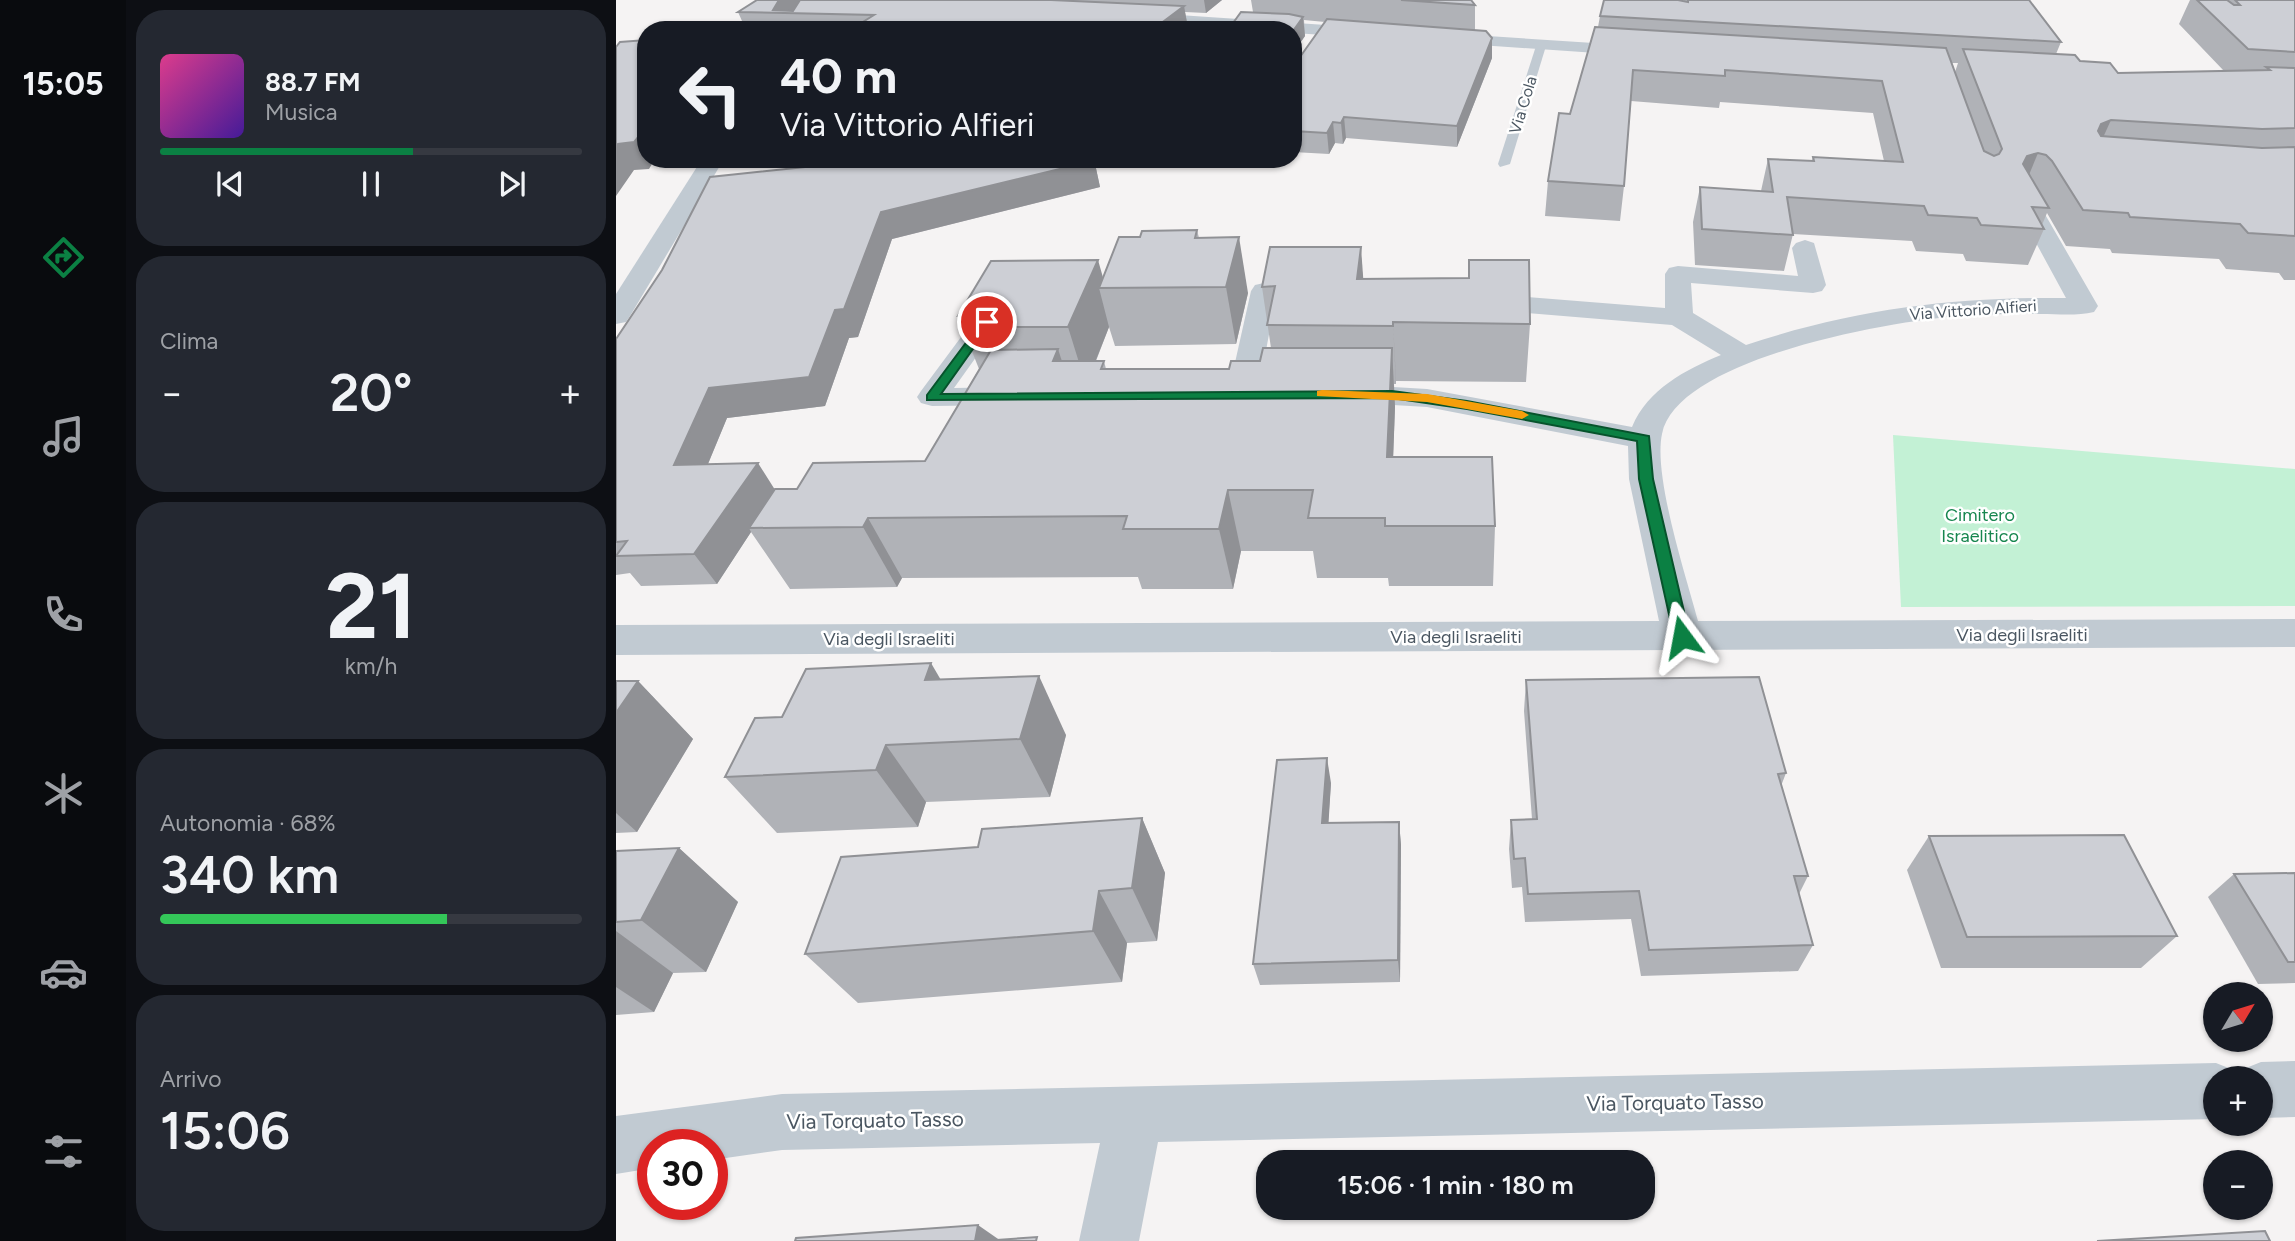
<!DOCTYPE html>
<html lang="it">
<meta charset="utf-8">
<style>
:root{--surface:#171b24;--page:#242831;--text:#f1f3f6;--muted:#9ea1a6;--line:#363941;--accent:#0b8043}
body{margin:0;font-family:Figtree,sans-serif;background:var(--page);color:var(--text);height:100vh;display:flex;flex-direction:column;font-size:26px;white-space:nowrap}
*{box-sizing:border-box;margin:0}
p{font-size:23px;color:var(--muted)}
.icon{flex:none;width:38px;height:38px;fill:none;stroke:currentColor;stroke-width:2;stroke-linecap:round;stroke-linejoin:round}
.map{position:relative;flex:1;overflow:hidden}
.side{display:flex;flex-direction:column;gap:10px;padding:10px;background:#0d0f14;width:490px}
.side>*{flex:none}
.hud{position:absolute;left:21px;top:21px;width:665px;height:147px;border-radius:28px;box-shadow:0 2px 5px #0004;background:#171b24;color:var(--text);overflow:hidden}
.needle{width:46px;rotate:52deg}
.fabs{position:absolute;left:1587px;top:982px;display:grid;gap:14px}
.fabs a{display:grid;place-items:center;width:70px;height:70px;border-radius:50%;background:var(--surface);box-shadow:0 2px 5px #0004;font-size:35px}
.speed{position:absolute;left:21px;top:1129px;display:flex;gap:14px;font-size:35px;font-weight:700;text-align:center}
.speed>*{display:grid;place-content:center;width:91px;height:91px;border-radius:50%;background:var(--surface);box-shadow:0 2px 5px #0004;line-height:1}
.speed .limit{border:10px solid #d22;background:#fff;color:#111}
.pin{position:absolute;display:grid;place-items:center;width:60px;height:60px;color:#fff;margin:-30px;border:4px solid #fff;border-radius:50%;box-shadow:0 2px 7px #0007}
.me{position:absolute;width:77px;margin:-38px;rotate:347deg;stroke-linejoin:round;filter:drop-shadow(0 0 5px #0008)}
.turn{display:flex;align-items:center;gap:24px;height:147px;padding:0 28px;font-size:32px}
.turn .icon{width:91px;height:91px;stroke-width:2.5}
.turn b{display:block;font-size:49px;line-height:60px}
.big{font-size:52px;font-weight:600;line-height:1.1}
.side .card{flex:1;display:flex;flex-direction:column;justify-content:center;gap:10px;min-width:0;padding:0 24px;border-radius:28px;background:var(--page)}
.side .dial{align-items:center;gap:0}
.dial b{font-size:91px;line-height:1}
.song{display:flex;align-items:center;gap:21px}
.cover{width:84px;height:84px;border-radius:10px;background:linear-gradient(135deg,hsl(330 70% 55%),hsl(260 70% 35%))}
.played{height:7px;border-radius:4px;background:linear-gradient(90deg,var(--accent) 60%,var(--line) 60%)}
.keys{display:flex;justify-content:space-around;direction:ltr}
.heat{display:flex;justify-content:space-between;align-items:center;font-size:38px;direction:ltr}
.charge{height:10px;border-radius:5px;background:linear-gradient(90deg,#34c759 68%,var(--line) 0)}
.trip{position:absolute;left:640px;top:1150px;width:399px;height:70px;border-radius:28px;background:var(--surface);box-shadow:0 2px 5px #0004;font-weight:600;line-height:70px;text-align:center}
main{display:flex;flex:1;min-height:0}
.tabs{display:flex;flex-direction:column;width:126px;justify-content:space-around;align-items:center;background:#090b0e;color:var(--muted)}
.tabs .icon{width:49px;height:49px}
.tabs .on{color:var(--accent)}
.tabs b{font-size:32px;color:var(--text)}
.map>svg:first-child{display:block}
</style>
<main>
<nav class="tabs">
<b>15:05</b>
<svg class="icon on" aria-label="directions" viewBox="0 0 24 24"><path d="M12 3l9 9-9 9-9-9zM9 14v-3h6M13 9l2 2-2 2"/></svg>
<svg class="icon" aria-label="music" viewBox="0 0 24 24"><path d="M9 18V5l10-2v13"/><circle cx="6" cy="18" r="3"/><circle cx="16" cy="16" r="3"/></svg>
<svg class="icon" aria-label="phone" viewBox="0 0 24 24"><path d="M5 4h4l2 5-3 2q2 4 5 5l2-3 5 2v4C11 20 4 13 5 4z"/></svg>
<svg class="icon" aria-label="climate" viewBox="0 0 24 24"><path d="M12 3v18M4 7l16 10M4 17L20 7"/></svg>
<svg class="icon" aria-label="car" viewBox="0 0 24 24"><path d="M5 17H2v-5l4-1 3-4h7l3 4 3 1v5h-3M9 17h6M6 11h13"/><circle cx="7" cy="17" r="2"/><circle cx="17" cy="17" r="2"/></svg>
<svg class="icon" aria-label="filters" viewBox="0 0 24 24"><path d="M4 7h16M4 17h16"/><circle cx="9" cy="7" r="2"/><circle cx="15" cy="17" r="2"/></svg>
</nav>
<section class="side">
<div class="card">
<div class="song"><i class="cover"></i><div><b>88.7 FM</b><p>Musica</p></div></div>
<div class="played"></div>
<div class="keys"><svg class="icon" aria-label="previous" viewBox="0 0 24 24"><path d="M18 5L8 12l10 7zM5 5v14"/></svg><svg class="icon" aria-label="pause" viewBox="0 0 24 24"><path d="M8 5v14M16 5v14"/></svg><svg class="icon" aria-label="next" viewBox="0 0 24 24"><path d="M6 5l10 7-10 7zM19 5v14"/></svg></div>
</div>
<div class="card"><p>Clima</p>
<div class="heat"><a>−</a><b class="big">20°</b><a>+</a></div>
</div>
<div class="card dial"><b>21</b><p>km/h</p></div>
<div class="card"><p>Autonomia · 68%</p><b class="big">340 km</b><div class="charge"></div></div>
<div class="card"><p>Arrivo</p><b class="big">15:06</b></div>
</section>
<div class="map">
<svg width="1679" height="1241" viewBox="0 0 1679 1241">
<rect width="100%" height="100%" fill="#f5f3f3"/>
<polygon fill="#c3f1d5" points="1277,435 1679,469 1679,606 1285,607"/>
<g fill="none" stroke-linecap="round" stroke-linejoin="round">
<polygon fill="#c1cad2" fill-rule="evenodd" points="925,43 930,46 894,164 884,167 882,164 920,46"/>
<g fill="#c1cad2" fill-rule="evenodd">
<polygon points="518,12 755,28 764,33 755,38 677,33 677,30 630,30 512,21 509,17 512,13"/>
<polygon points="826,33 1024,46 1033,51 1024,56 820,42 817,38"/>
<polygon points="86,159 108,159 14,316 10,322 0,324 0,294"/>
<path d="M1407 190 1415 192 1419 197 1482 306 1478 312C1461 316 1442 314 1425 314 1398 314 1372 314 1345 316 1279 320 1061 358 1046 434 1037 476 1070 576 1082 621L1679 619V647L0 655V625L1043 621 1013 479 1012 446 811 407 726 402 715 399 711 393 715 387 726 384 811 389 1016 427C1032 389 1069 370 1105 355L1056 325 863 309 853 307 849 301 853 295 863 293 1049 308V274L1053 268 1062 266 1182 276 1176 248 1180 243 1189 240 1198 243 1210 285 1206 291 1197 293 1075 283 1077 313 1130 345C1239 309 1336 297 1450 298L1395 197 1399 192Z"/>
<polygon points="648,283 657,285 661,291 642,394 638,400 627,403 616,400 612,394 635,291 639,285"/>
<polygon points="384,296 394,298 398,304 338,388 400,387 411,390 415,396 411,402 400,405 316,406 305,403 301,397 305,391 374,298"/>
<polygon points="1679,1061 1679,1117 1645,1118 1645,1078 1622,1078 1625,1070 1645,1062"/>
<polygon points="1600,1063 1620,1071 1622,1078 1600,1078 1600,1119 542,1142 523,1241 463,1241 484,1143 166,1150 96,1160 96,1144 37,1144 37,1168 0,1174 0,1116 166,1094"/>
</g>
</g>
<g fill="#b0b2b7" fill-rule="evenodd">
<polygon points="141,0 606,0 590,13 569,12 572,28 569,30 130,30 122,12"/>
<polygon points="635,0 855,0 859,5 859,30 876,58 841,147 730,138 727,144 719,143 713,154 677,152 677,59 684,57 709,22 688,20 689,36 677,53 677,30 637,12"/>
<path d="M1068 0H1413L1445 42 1440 54 1502 73 1608 71 1563 24 1574 0H1679V280H1668L1663 273 1610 269 1603 259 1496 253 1494 249 1450 246 1431 213 1426 225 1428 229 1412 265 1350 261 1347 254 1300 251 1296 241 1177 234 1168 271 1079 265 1077 222 1084 187 1145 191 1152 159 1196 161 1197 157 1268 161 1257 113 1104 102 1103 108 1015 101 1008 186 1004 221 929 216 932 181 982 27 984 16 1068 1ZM1336 63H1342L1339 72Z"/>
<polygon points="266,159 478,159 484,187 276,239 242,337 233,338 209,406 111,418 92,464 159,490 181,489 309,461 363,369 342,316 487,277 524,237 581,230 583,238 632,293 620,344 499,346 493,327 480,361 488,361 490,369 613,369 644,361 655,348 646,287 747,279 914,324 910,382 780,381 780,384 778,384 779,407 777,457 879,526 877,586 773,586 772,578 701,578 697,551 625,551 617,589 526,589 522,577 286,578 281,587 174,589 135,532 101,584 25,586 14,573 0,575 0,339"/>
<polygon points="324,680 450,735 434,797 310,802 302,827 161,833 109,777 166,717"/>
<polygon points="910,680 1170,773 1165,786 1192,876 1183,894 1197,945 1182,971 1025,976 1015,919 909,922 906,887 896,888 893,849 895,820 916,819 908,711"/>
<polygon points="0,681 22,681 77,739 21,832 0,833"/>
<polygon points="715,783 712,823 783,822 785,845 784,982 644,985 637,964"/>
<polygon points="526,818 549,873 541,941 511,943 506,982 242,1003 189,954 362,847"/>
<polygon points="1313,836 1561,936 1525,968 1325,968 1291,870"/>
<polygon points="63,848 122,902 90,972 57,973 38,1012 0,1015 0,851"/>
<polygon points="1679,873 1679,983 1642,984 1592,897 1618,874"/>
</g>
<g fill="#909195">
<polygon points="163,0 188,0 176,13 157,10"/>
<polygon points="588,0 606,0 590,13"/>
<polygon points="568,6 572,28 569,30 536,30"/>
<polygon points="687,17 689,36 677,53 677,31"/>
<polygon points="876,38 876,58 841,147 841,126"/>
<polygon points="728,117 730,138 727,144 725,123"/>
<polygon points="1495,120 1480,153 1470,157 1485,124"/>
<polygon points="717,122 719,143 713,154 711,133"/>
<polygon points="30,127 30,159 39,159 33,169 18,170 0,196 0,147 2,144"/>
<polygon points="1422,153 1408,187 1407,164 1411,156"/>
<polygon points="478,159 484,187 276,239 242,337 233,338 209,406 111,418 79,495 58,465 93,388 219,310 265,212"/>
<polygon points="623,237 632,293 620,344 610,287"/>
<polygon points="745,247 749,303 741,279"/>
<polygon points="482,260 490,288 483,288 493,327 470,385 452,327"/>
<polygon points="777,322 780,381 780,384"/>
<polygon points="776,348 779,407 775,517 771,457"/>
<polygon points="442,349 461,408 437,361"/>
<polygon points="142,463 161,493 133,528 135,532 101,584 78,554"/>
<polygon points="612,490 625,551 617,589 603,529"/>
<polygon points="252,518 286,578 281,587 247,527"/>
<polygon points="315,663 350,723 309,680"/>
<polygon points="423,676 450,735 434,797 404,739"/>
<polygon points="22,681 77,739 21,832 0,813 0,713"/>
<polygon points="270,745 310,802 302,827 260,770"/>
<polygon points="711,758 715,783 711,847 706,823"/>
<polygon points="526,818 549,873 541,941 516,888"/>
<polygon points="783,822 785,845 784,982 782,960"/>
<polygon points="63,848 122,902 90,972 25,920"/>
<polygon points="483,891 511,943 506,982 477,931"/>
<polygon points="0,931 57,973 38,1012 0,987"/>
<polygon points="362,1225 385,1241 359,1241"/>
</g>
<g fill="#cdcfd5" stroke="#909195" stroke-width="2">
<polygon points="141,0 163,0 157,10 177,11 184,0 435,0 568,6 536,30 234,30 258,15 122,12"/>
<polygon points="785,0 855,0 859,5"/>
<polygon points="988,0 1062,0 1072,2 1072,0 1413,0 1445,42 984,16"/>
<polygon points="1581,0 1611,0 1618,5 1624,5 1619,0 1679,0 1679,52 1632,49"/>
<polygon points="625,12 673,14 687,17 677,31 677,30 612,30"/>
<polygon points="711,19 870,31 876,38 841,126 728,117 725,123 717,122 711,133 677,131 677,59 684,57"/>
<polygon points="979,27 1330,48 1368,151 1378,156 1383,154 1386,149 1347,49 1459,55 1464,61 1494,63 1502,73 1654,70 1650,67 1679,68 1679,128 1646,129 1495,120 1485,124 1482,131 1485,136 1646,148 1679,147 1679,236 1632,233 1624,224 1514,217 1512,213 1467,210 1436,161 1430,155 1422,153 1411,156 1407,164 1433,208 1416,207 1428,229 1365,225 1361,218 1312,215 1308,206 1171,197 1177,235 1086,229 1084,187 1157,192 1152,159 1198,161 1197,157 1287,162 1266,81 1109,70 1109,76 1017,70 1008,186 932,181 943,113 954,114"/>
<polygon points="30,40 30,127 18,142 2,144 0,147 0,47 4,42"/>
<polygon points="266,159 477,159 477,161 265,212 228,309 219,310 193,377 93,388 58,465 142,463 78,554 0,556 11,541 0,542 0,339 46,270 94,177"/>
<polygon points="581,230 579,238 623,237 610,287 483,288 503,237 524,237 526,231"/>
<polygon points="654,247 745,247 741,279 853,278 853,260 913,260 914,324 777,322 777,326 651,325 659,286 646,287"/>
<polygon points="482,260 452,327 388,327 389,324 380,325 385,315 342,316 375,261"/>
<polygon points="647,348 776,348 771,457 876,457 879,526 769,526 769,518 692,518 697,490 612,490 603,529 507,529 511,516 252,518 247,527 133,528 159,489 181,489 197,463 309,461 375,350 442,349 437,361 488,361 485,369 613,369 615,361 644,361"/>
<polygon points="315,663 309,680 423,676 404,739 270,745 260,770 109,777 139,718 166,717 190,669"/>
<polygon points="1143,677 1170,773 1162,774 1192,876 1178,876 1197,945 1033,950 1023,891 912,894 909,858 898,859 895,820 921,819 910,680"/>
<polygon points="0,681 22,681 0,713"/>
<polygon points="711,758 706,823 783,822 782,960 637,964 661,760"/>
<polygon points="526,818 516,888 483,891 477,931 189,954 225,857 362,847 366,829"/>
<polygon points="1508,835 1561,936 1351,937 1313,836"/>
<polygon points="63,848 25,920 0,922 0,851"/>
<polygon points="1679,873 1679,962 1672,962 1618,874"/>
<polygon points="362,1225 359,1241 179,1241 180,1238"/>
<polygon points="1649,1231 1654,1241 1481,1241"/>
<polygon points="421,1237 420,1241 366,1241"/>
</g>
<polygon fill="#0b8043" stroke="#07532c" stroke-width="2" points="371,319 376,322 325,394 776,391 851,401 1033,436 1037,479 1074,637 1066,643 1058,637 1023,479 1021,441 851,409 776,398 311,400 311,395 367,320"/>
<polygon fill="#f59e0b" points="706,390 811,394 906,411 913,415 906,419 811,402 701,396 701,391"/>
<g text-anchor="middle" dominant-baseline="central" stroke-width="5" stroke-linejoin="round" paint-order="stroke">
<g font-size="16" fill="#4a5661" stroke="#fff">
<text transform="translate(907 105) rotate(-73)">Via Cola</text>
<text transform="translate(1357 310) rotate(-4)">Via Vittorio Alfieri</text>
</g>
<g font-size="18" fill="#17864f" stroke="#fff">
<text x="1364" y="515">Cimitero<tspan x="1364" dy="21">Israelitico</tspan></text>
</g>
<g font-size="18" fill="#4a5661" stroke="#fff">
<text x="1406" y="635">Via degli Israeliti</text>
<text x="840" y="637">Via degli Israeliti</text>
<text x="273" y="639">Via degli Israeliti</text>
</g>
<g font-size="21" fill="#4a5661" stroke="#fff">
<text transform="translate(1059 1102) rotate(-1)">Via Torquato Tasso</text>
<text transform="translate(259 1120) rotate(-1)">Via Torquato Tasso</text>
</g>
</g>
</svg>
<div class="fabs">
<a><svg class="needle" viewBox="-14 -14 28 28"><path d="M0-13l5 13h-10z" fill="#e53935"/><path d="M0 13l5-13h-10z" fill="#9ea1a6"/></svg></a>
<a>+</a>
<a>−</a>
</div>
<div class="speed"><div class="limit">30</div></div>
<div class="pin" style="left:371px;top:322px;background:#d93025"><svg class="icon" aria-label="arrive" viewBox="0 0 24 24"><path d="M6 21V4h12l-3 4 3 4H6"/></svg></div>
<svg class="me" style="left:1066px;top:637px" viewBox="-20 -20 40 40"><path d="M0-17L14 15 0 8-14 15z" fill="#0b8043" stroke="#fff" stroke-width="4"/></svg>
<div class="trip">15:06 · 1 min · 180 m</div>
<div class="hud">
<div class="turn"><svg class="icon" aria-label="left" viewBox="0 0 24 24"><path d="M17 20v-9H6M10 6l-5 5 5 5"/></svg><div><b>40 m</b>Via Vittorio Alfieri</div></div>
</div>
</div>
</main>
